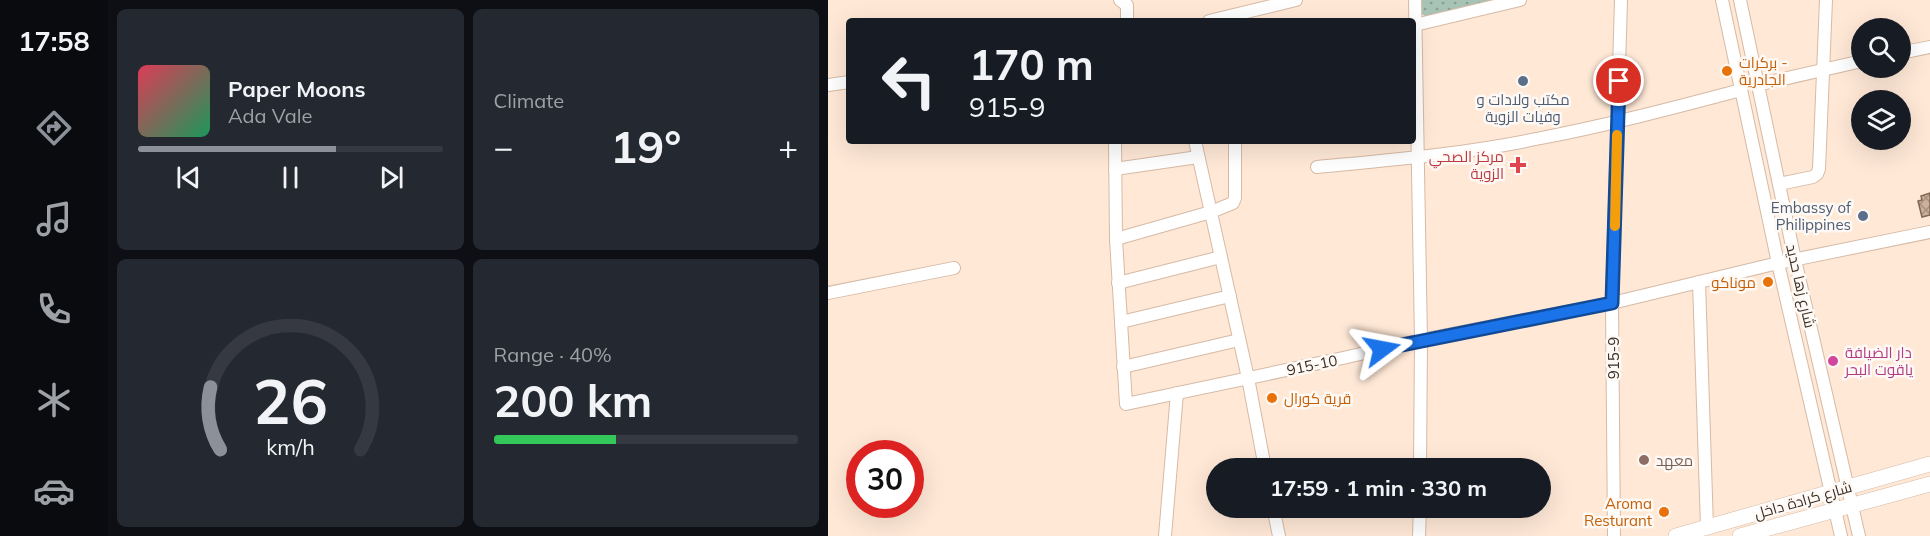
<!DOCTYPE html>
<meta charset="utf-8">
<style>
:root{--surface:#171b24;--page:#242831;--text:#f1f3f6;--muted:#9ea1a6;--line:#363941;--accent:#8c9099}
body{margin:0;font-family:Mulish,Cairo,sans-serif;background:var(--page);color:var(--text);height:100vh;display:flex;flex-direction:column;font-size:22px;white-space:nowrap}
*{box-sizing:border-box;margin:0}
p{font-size:20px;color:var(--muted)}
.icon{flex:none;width:33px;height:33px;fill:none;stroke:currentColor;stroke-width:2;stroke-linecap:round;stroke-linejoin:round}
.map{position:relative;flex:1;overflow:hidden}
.panel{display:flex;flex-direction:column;gap:9px;padding:9px;background:#0d0f14;width:720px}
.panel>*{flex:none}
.hud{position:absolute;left:18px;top:18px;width:570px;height:126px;border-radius:6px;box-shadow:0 6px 24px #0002;background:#171b24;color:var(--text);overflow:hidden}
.tools{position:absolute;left:1023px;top:18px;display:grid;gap:12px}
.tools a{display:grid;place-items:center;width:60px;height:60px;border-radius:50%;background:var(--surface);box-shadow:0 6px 24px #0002;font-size:30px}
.speed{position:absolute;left:18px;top:440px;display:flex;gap:12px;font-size:30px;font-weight:700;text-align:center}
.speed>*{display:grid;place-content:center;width:78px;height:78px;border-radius:50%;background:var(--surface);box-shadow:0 6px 24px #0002;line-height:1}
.speed .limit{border:9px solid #d22;background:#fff;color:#111}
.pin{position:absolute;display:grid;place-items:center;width:51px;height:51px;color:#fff;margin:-26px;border:3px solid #fff;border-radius:50%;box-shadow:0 2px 6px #0007}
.me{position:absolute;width:66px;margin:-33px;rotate:77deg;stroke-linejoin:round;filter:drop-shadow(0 0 4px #0008)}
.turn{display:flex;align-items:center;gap:21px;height:126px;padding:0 24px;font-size:27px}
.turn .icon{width:78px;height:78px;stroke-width:2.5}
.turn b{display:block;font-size:42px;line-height:51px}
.big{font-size:45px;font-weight:700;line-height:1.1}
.panel .widget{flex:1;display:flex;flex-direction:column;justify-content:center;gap:9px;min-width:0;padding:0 21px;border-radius:9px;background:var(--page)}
.panel .dial{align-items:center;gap:0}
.dial svg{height:156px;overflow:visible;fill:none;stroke:var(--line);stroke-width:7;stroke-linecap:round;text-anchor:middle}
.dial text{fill:var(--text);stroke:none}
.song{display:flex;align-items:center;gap:18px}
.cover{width:72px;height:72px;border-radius:9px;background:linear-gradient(135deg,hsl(350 70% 55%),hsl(150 70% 35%))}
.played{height:6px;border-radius:3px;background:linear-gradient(90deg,var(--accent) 65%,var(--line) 65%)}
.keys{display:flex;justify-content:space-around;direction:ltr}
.heat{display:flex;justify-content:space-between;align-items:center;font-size:33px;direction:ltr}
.charge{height:9px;border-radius:4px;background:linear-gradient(90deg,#34c759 40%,var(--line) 0)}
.panel .tiles{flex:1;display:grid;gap:9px;grid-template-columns:repeat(2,1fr)}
.trip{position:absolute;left:378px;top:458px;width:345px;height:60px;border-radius:30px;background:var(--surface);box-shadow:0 6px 24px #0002;font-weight:700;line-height:60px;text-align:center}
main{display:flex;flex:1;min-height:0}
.tabs{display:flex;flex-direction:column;width:108px;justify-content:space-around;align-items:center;background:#090b0e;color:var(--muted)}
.tabs .icon{width:42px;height:42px}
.tabs .active{color:var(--accent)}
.tabs b{font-size:27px;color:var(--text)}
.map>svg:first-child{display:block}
</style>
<main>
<nav class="tabs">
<b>17:58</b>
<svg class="icon active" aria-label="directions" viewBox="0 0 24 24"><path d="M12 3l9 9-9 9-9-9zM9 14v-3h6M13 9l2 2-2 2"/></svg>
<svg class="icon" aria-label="music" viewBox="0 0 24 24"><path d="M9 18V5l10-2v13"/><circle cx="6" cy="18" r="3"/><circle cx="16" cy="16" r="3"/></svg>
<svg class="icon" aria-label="phone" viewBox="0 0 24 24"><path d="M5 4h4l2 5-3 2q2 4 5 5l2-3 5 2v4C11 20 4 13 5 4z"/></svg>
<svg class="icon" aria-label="climate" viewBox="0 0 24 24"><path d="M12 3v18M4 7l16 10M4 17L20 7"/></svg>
<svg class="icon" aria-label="car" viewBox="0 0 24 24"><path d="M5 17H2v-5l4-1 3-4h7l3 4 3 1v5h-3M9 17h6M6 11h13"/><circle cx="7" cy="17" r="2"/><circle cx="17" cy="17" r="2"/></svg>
</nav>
<section class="panel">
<div class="tiles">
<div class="widget">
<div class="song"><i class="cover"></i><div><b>Paper Moons</b><p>Ada Vale</p></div></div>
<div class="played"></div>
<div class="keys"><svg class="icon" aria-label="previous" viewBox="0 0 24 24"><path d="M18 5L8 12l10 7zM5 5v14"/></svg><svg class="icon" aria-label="pause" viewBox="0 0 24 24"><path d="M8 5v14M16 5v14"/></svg><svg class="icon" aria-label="next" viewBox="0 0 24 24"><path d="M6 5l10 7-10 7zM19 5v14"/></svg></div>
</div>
<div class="widget"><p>Climate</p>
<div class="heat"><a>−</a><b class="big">19°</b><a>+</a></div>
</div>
<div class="widget dial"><svg viewBox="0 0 100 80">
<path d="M14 69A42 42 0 1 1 86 69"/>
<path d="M14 69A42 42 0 0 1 9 37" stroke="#8c9099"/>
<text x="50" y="56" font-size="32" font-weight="700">26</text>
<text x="50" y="72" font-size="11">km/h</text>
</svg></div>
<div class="widget"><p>Range · 40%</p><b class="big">200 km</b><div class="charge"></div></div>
</div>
</section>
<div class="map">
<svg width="1102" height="536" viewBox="0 0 1102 536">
<defs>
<pattern id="grass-dots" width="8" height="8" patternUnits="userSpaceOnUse" patternTransform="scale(1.5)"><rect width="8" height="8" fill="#a6c3b5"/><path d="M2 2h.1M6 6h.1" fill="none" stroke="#889f93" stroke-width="1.8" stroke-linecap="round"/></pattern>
<pattern id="building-cross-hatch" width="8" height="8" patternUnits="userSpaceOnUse" patternTransform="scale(1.5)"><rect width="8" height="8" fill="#ccb09c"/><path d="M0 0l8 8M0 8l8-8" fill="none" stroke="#a7907f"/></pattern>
</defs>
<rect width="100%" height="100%" fill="#ffe8d6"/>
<polygon fill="url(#grass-dots)" points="594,0 675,0 598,17 594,14"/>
<polygon fill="url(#building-cross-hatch)" stroke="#806654" stroke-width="1.5" points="1102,193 1102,215 1094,217 1090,201 1094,200 1093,196"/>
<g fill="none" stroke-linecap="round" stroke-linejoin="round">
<g stroke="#d6baa5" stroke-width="14">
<g id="minor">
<polyline points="292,0 299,5 299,21"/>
<polyline points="587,0 593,340 592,468"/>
<polyline points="894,0 950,263 1013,536"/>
<polyline points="912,0 967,260 1031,536"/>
<polyline points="381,21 468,0"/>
<polyline points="587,25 692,0"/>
<polyline points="1072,53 1102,47"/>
<polyline points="0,85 21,82"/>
<polyline points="929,85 1034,61"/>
<polyline points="287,141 288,239 298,404 515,358 593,340 784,303 950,263 1102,232"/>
<polyline points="367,141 420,378 437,468"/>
<path d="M489 167C562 160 636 154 708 139 777 126 845 108 913 90"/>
<polyline points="287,169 370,157"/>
<polyline points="951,184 985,177 989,174 991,169 998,0"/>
<polyline points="288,239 383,212 405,203 407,198 407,141"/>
<polyline points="871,282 879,527"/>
<polyline points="290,283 393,257"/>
<polyline points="0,293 126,268"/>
<polyline points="293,322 402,296"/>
<polyline points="295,367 411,340"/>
<polyline points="445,507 451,536"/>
<polyline points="337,536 349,393"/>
<polyline points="591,536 592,507"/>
<polyline points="786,536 784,303 793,0"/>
</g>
</g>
<g stroke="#d6baa5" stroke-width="16">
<g id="major">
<polyline points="848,536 1102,464"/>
<polyline points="912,536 1102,484"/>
</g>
</g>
<use href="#minor" stroke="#fff" stroke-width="12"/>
<use href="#major" stroke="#fff" stroke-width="15"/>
</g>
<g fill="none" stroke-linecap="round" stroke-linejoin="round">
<g stroke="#114b97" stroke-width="15">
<polyline id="route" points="554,349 784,303 791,81"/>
</g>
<use href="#route" stroke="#1a73e8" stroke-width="10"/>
<polyline stroke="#f59e0b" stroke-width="10" points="787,226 789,135"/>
</g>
<g fill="#e8710a" stroke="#fef9f4" stroke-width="2">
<circle cx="899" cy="71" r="6"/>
<circle cx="940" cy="282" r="6"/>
<circle cx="444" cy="398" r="6"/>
<circle cx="836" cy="512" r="6"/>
</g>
<g fill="#5c6f8a" stroke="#fef9f4" stroke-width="2">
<circle cx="695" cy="81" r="6"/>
<circle cx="1035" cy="216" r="6"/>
</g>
<path fill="#e0444e" stroke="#fef9f4" stroke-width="2" d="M687 156h6v6h6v6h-6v6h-6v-6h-6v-6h6z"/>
<circle fill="#d1479c" stroke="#fef9f4" stroke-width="2" cx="1005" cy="361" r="6"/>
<circle fill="#8d6e63" stroke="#fef9f4" stroke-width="2" cx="816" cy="460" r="6"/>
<g text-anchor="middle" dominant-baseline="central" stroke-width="5" stroke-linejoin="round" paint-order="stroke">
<g font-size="15" fill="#c56008" stroke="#fef9f4" text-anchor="start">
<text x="911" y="62">بركرات -<tspan x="911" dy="17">الجادرية</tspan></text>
<text x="928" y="282" text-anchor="end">موناكو</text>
<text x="456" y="398">قرية كورال</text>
<text x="824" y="503" text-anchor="end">Aroma<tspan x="824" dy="17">Resturant</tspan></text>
</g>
<g font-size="15" fill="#4e5e75" stroke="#fef9f4">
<text x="695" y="99">مكتب ولادات و<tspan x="695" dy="17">وفيات الزوية</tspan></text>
<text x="1023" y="207" text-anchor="end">Embassy of<tspan x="1023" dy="17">Philippines</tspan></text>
</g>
<g font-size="15" fill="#be3a42" stroke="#fef9f4" text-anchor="end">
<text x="676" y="156">مركز الصحي<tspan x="676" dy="17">الزوية</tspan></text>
</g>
<g font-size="15" fill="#392f26" stroke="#fef9f4">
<text transform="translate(973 286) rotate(77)">شارع زها حديد</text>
<text transform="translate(785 358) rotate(-90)">915-9</text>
<text transform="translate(484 365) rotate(-12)">915-10</text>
<text transform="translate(975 500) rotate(-16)">شارع كرادة داخل</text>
</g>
<g font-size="15" fill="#b23c85" stroke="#fef9f4" text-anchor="start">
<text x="1017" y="352">دار الضيافة<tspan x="1017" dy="17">ياقوت البحر</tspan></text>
</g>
<g font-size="15" fill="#785e54" stroke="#fef9f4" text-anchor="start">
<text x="828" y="460">معهد</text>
</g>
</g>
</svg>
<div class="tools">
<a><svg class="icon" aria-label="search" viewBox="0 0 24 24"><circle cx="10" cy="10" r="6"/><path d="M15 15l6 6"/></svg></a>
<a><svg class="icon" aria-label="layers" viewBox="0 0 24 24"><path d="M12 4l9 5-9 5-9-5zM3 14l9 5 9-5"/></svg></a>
</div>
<div class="speed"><div class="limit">30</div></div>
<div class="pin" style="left:791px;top:81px;background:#d93025"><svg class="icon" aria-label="arrive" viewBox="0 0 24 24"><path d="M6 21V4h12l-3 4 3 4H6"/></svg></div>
<svg class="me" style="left:554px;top:349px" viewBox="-20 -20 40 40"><path d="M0-17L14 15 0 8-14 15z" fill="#1a73e8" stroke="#fff" stroke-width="4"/></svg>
<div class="trip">17:59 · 1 min · 330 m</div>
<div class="hud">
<div class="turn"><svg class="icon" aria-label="left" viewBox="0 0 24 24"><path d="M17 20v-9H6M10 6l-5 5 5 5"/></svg><div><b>170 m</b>915-9</div></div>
</div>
</div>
</main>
